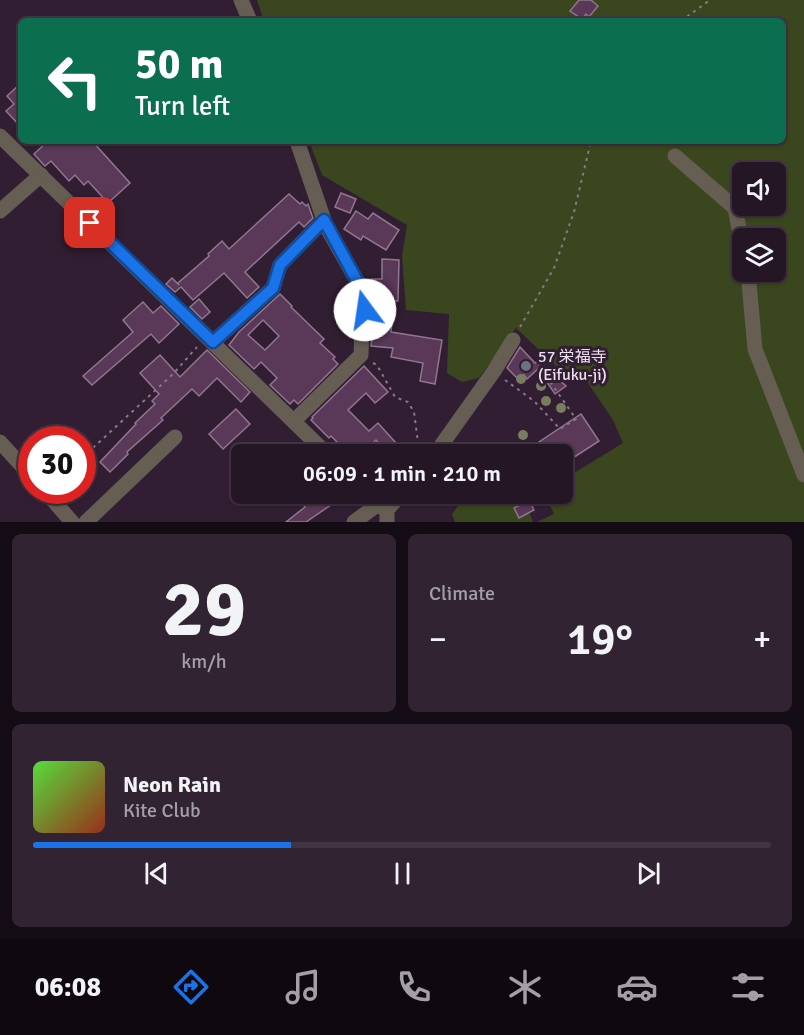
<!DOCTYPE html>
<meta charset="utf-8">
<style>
:root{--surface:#251626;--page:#312332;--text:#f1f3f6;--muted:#a39fa7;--line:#423543;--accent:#1a73e8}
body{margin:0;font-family:Signika,"Noto Sans JP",sans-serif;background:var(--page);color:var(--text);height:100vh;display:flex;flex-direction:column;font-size:22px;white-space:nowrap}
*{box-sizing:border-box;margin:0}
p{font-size:20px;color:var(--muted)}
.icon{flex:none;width:33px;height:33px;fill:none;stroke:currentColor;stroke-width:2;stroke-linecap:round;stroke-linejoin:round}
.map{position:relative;height:522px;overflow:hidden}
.side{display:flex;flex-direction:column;gap:12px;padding:12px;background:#140c15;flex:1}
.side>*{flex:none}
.hud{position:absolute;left:18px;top:18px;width:768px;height:126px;border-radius:9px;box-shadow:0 2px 4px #0004,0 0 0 2px var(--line);background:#0b6e4f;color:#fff;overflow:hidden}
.controls{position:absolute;left:732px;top:162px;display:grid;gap:12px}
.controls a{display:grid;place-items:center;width:54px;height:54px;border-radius:9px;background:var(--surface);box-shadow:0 2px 4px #0004,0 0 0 2px var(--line);font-size:30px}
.speed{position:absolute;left:18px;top:426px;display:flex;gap:12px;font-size:30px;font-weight:700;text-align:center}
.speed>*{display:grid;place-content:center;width:78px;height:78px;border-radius:50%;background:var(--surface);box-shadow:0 2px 4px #0004,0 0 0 2px var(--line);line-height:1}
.speed .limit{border:9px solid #d22;background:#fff;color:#111}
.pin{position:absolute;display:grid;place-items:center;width:51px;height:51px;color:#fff;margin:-26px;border-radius:12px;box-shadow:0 3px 9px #0006}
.me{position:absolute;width:66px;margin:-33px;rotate:346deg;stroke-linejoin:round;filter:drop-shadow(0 0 4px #0008)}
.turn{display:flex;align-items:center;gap:21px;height:126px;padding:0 18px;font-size:27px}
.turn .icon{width:78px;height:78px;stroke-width:2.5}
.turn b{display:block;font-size:42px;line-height:51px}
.big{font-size:45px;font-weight:600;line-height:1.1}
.side .tile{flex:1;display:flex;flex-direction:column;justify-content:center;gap:9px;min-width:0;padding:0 21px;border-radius:9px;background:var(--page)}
.side .dial{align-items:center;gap:0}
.dial b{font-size:78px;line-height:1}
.song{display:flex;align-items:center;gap:18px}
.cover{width:72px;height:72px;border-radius:9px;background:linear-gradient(135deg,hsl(110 70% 55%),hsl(10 70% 35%))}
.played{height:6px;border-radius:3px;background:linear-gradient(90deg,var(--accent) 35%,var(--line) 35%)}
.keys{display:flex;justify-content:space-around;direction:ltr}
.heat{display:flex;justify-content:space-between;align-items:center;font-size:33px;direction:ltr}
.side .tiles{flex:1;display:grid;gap:12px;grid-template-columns:1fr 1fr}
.tile:last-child{grid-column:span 2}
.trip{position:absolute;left:231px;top:444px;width:342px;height:60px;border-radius:9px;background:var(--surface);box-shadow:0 2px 4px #0004,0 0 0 2px var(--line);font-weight:600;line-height:60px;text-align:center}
.tab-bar{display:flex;height:96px;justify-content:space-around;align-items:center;background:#0f090f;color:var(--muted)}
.tab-bar .icon{width:42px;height:42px}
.tab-bar .active{color:var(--accent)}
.tab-bar b{font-size:27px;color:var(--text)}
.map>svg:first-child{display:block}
</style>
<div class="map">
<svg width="804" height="522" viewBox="0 0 804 522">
<rect width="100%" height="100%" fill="#311e32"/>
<g fill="#3a461e" fill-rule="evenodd">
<path d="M257 0H804V522H537L554 514 549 503 572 487 566 478 623 443 613 420 588 383 556 366 516 328 479 378 462 382 447 373 449 314 406 310 402 256 407 225 322 175 309 141H783V21H264ZM742 172H776V206H742ZM742 238H776V272H742Z"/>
<polygon points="467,494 522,494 533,522 455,522 452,514"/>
</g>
<g fill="#593858" stroke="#90778f" stroke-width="1.5" fill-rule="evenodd">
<polygon points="579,0 591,0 598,6 589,17 586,14 582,19 570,11"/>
<polygon points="21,83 21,127 6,111 14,104 7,96"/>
<polygon points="48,141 92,141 130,183 108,203 88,181 84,185 75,175 69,181 51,161 45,166 43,164 34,154"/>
<polygon points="341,193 356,199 350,213 335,207"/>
<polygon points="289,194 300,204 302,202 306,206 308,204 313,218 304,227 299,222 245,272 259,287 247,298 224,273 193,300 181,287 175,292 166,284 172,278 179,285 178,283 209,256 208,254 222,241 229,249"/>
<polygon points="356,211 368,219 373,213 399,230 386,250 363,236 361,240 344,229"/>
<polygon points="382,259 399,260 398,301 394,301 391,332 442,340 435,384 420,381 423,363 391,357 393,348 371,346 375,311 372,279 382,279"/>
<path d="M280 294 292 306 291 307 324 339 320 343 335 357 333 359 338 364 298 404 294 400 290 404 270 385 277 378 261 362 254 369 229 345 239 332ZM263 320 279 336 265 350 248 335Z"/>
<polygon points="199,299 210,312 202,319 190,307"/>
<polygon points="143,302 153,313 161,306 179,324 159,343 151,334 92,385 83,376 133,332 123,320"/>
<polygon points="520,347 535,363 538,361 566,386 555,394 538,369 527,379 524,375 519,380 507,368"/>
<polygon points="207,350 250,392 241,402 217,378 199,396 192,389 161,418 163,420 127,452 128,454 110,472 100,462 136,424 135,423 155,404 152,401 159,394 140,373 160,355 180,377"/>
<polygon points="364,366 388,392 375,403 366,393 348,410 369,431 378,423 396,443 386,452 376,440 361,454 349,454 331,436 329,438 311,420 313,418 312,417"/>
<polygon points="236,409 250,424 223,449 209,434"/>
<polygon points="581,414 599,441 562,465 562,454 543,454 536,444"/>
<polygon points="311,494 347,494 306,522 286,522 305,507 301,501"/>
<polygon points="529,500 534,510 519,518 514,508"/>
</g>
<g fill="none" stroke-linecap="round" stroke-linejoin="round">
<g stroke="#887889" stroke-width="2" stroke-dasharray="3 4.5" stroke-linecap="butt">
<polyline points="681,21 710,0"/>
<polyline points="520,327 554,268 574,212 591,141"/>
<polyline points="373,363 377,365 395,397 408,402 414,412 419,450 421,452"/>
<polyline points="505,380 534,401 560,429 576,419 549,380"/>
<polyline points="82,458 173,374 197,347"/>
</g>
<g stroke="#665e53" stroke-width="15">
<polyline points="241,0 250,21"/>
<polyline points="0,136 327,454"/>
<polyline points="675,156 735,208 742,244"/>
<polyline points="0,211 41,175"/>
<polyline points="748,272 755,349 804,475"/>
<polyline points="213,342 273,288 280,265 324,220"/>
<polyline points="294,421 361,355 362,326 365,310 361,288 326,226 297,141"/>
<polyline points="0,442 32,477"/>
<polyline points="435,454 494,371 513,340"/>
<polyline points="44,490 72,522"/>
<polyline points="86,522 175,437"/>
<polyline points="354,522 377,505 387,510"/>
<polyline points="387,522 387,510 401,494"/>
</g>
</g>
<g fill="#797d5f">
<circle cx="521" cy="379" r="5"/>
<circle cx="541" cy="386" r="5"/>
<circle cx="546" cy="401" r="5"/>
<circle cx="561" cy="408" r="5"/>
<circle cx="523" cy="435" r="5"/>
</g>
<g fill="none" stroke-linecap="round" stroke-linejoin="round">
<g stroke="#114b97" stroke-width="15">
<polyline id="route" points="90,223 213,342 273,288 280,265 324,220 361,288 365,310"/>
</g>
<use href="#route" stroke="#1a73e8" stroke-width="10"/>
</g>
<circle fill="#6b7280" stroke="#311e32" stroke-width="2" cx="526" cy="366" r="6"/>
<g text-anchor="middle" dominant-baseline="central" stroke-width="6" stroke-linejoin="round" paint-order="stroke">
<g font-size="16" fill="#eee1ef" stroke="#311e32" text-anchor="start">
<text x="538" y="357">57 栄福寺<tspan x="538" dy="18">(Eifuku-ji)</tspan></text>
</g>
</g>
</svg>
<div class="controls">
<a><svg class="icon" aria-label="sound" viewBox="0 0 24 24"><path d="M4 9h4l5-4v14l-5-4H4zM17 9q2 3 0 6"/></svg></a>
<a><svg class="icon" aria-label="layers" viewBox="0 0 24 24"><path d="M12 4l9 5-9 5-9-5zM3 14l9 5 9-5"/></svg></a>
</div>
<div class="speed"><div class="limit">30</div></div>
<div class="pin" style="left:90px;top:223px;background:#d93025"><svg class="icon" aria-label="arrive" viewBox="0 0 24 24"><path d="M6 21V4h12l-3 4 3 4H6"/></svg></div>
<svg class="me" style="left:365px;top:310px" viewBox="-20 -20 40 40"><circle r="19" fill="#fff"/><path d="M0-13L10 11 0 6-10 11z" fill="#1a73e8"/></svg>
<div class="trip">06:09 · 1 min · 210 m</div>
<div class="hud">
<div class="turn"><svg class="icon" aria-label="left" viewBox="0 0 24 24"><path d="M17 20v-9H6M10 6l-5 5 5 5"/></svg><div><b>50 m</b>Turn left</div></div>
</div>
</div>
<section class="side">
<div class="tiles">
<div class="tile dial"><b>29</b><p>km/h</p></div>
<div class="tile"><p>Climate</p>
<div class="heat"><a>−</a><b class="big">19°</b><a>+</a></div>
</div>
<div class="tile">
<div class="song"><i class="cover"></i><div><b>Neon Rain</b><p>Kite Club</p></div></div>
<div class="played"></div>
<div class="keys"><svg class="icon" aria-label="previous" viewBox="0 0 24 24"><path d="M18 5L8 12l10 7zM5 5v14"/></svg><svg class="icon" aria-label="pause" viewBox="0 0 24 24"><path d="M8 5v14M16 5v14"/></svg><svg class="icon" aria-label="next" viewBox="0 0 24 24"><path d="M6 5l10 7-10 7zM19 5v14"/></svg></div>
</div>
</div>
</section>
<nav class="tab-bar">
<b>06:08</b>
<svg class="icon active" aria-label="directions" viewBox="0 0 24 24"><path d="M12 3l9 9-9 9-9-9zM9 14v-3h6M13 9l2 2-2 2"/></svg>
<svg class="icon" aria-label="music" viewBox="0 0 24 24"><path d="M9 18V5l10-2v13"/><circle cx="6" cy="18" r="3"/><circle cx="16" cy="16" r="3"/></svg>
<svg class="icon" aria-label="phone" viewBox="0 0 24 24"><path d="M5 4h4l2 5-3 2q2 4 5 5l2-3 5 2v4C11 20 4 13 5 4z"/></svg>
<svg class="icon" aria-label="climate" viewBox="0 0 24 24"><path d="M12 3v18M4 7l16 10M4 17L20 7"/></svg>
<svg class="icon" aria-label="car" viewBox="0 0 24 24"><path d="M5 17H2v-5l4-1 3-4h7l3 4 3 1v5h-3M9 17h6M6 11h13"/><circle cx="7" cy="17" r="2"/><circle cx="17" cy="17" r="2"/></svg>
<svg class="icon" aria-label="filters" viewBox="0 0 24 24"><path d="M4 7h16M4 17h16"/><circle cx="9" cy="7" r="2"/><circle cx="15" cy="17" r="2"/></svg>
</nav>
